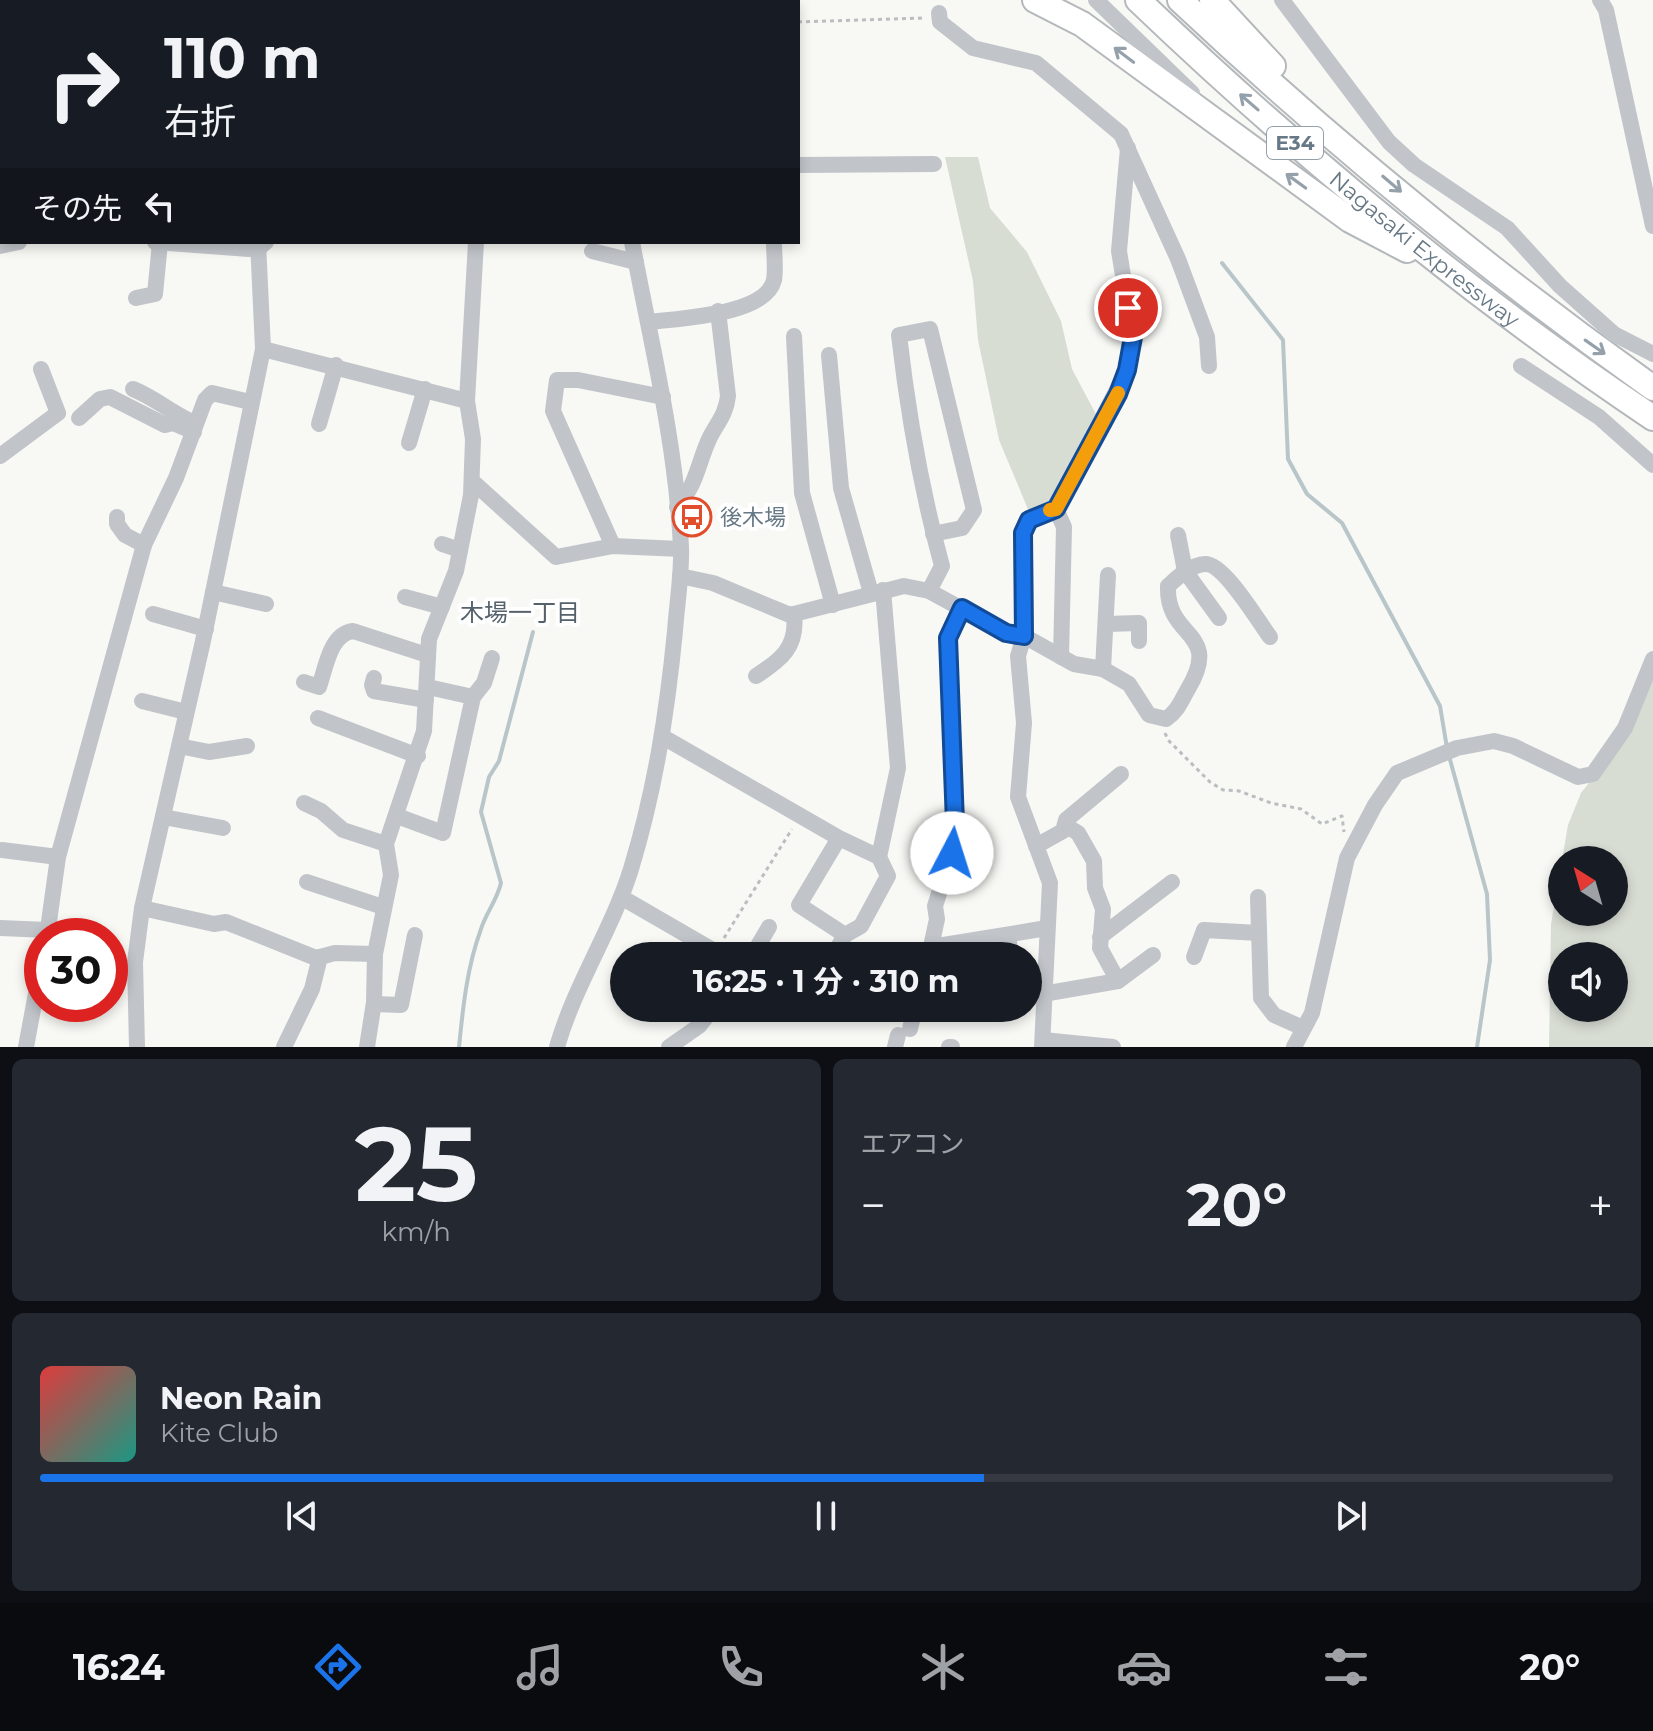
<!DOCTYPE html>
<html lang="ja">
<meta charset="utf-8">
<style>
:root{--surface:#171b24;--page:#242831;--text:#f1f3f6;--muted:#9ea1a6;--line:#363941;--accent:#1a73e8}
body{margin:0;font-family:Montserrat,"Noto Sans JP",sans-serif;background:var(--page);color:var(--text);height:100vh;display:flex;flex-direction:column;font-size:30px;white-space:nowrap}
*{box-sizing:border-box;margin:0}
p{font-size:26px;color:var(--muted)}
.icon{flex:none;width:44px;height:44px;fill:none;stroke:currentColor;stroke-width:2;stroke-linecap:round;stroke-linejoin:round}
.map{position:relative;height:1047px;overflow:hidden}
.side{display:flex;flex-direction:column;gap:12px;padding:12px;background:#0d0f14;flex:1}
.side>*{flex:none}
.guide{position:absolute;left:0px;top:0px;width:800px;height:244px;box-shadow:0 4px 12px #0003;background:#171b24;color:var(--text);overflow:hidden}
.needle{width:52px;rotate:323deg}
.tools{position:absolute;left:1548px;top:846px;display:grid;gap:16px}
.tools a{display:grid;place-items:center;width:80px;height:80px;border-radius:50%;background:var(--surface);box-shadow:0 4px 12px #0003;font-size:40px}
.speed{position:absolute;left:24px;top:918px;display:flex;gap:16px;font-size:40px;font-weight:700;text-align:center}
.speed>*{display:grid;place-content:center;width:104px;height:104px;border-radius:50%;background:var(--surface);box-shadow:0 4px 12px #0003;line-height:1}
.speed .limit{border:12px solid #d22;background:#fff;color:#111}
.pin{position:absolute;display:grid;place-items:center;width:68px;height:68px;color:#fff;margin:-34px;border:4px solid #fff;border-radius:50%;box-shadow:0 2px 8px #0007}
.me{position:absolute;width:88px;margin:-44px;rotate:5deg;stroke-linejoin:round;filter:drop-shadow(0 0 6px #0008)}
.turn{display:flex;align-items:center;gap:28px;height:168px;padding:0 32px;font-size:36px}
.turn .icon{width:104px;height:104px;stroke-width:2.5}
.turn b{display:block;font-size:56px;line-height:68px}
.then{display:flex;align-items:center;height:76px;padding:0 32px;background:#0003;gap:16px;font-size:30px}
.big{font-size:60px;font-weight:700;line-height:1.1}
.side .widget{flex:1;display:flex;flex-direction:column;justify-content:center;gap:12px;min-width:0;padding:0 28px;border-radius:12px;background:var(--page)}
.side .dial{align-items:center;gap:0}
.dial b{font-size:104px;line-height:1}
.song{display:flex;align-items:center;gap:24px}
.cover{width:96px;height:96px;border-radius:12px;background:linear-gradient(135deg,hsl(0 70% 55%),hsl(170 70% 35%))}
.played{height:8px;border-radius:4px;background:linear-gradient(90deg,var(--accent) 60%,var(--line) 60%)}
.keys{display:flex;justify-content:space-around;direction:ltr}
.heat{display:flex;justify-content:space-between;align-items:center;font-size:44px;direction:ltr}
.side .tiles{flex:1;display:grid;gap:12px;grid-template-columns:1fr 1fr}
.widget:last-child{grid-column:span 2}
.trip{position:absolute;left:610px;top:942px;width:432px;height:80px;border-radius:40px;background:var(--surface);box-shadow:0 4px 12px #0003;font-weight:700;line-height:80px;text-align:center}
.tabs{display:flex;height:128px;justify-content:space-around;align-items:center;background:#090b0e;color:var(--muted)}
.tabs .icon{width:56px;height:56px}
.tabs .on{color:var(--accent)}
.tabs b{font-size:36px;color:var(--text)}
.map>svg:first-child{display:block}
</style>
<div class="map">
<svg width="1653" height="1047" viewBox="0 0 1653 1047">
<rect width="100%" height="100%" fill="#f8f8f5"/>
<g fill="#d8ddd4" fill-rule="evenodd">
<polygon points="945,157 978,157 990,208 1027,252 1061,321 1072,369 1098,418 1061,499 1030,514 999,440 978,340 973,281"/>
<path d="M1653 680V1047H1549L1551 924 1562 861V912H1614V860H1562L1568 825 1581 793 1625 737ZM1562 956H1614V1008H1562Z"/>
</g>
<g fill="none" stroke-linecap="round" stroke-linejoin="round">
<g stroke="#b8c5c9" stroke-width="4">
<polyline points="1222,263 1283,340 1288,459 1307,494 1342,523 1440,706 1447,748"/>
<polyline points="1449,756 1487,894 1490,960 1477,1047"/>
<path d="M459 1047C463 1007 467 967 481 929 486 913 497 900 501 883L481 812 489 777 499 761 533 632"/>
</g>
<g stroke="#b4b8bb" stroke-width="28">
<g id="highway">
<polyline points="710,0 728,2"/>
<polyline points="1035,0 1082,24 1350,220 1407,250"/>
<path id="s1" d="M1138 0C1298 153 1469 295 1653 418"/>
<path d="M1180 0C1328 139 1487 270 1653 388"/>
<polyline points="1212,0 1273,66"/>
<polyline points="736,2 779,0"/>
</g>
</g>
<g stroke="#bbbec0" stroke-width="3" stroke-dasharray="4 4" stroke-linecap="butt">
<polyline points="798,22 924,18"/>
<polyline points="1165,733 1168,740 1210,782 1223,790 1239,791 1271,803 1301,809 1322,824 1342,816 1344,832"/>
<polyline points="724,938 792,829"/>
</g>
<g stroke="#c1c5c9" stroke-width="16">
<polyline points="228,0 229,2"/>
<polyline points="535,0 540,0"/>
<polyline points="1096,0 1192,93"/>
<polyline points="1282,0 1389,142 1414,165 1507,228 1560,286 1614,334 1653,354"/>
<polyline points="1600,0 1606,10 1653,226"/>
<polyline points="299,2 300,0"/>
<polyline points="494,2 494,0"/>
<polyline points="627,2 627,0"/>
<polyline points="939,13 940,22 973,48 1036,63 1121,134 1178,259 1207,337 1209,366"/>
<polyline points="798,165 934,164"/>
<polyline points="155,242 249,249 259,248 266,242"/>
<polyline points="0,246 19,242"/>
<polyline points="592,251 636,262"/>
<polyline points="136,298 155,294 160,243"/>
<path d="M650 322C680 318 766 315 774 280 776 268 774 254 774 242"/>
<polyline points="794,336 802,493 833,605"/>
<polyline points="263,349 467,401"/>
<polyline points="829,355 841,488 871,593"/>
<polyline points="1521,366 1599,417 1653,465"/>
<path d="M133 389C155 398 169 411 190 421"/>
<polyline points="79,418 100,399 110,397 165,425 173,423 194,432"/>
<polyline points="319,424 336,365"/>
<polyline points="409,443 425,389"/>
<polyline points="0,456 58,413 41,369"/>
<polyline points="472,481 556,557 613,546 681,549"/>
<path d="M677 507C697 485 698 462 710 437 718 422 726 414 728 396L718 311"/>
<polyline points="117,517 117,524 125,535 144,545"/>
<polyline points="1178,535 1185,571 1219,618"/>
<polyline points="442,544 460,550"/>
<polyline points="613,546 553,411 557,380 578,380 663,397"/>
<path d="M680 576 713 583 790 615 904 586 929 591 1006 633 1024 636 1074 664 1103 669 1129 684 1149 715 1166 719C1178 711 1181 701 1188 689 1223 630 1166 640 1168 586 1178 577 1190 565 1205 564 1224 563 1258 621 1270 637"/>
<path d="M929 591 942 566C921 489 908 414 899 335L930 329 974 510 962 528 933 534"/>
<polyline points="213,592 266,604"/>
<polyline points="405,597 442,607"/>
<polyline points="153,614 206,629"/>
<polyline points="1106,624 1139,623 1139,641"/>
<polyline points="1061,657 1064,527 1056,509 1127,370 1133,337 1119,251 1128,148"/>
<polyline points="1103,669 1108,575"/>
<path d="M756 676C781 660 798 647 794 614"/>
<polyline points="374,678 372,685 374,691 426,700"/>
<path d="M304 682 319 687C326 667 330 634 353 631L427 655"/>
<polyline points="473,697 484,683 492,658"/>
<polyline points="142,701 186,712"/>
<polyline points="318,718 418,756"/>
<polyline points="663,737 839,838 879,857 888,876 861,926 845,935 799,905 839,838"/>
<polyline points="179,746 209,752 247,746"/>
<polyline points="304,803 321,811 343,830 386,844"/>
<polyline points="397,816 443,833 473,697 428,687"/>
<polyline points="163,817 223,828"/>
<polyline points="1065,825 1078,833 1094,861 1095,888 1103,909 1100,948 1118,981"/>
<polyline points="1036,846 1063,831 1066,820 1121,774"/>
<polyline points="2,850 58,857"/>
<polyline points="879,857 898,768 883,590"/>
<polyline points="307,882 383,907"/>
<polyline points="621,897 723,956"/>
<polyline points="1258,897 1261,998 1274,1015 1303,1028"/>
<polyline points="142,908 214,924 226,922 316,958 335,953 375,954"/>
<polyline points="0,928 48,930"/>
<polyline points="1008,935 1011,956"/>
<polyline points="47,936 58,857 144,545 176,478 205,400 212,393 250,402"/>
<polyline points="1100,937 1172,882"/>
<polyline points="931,947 1047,928"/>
<polyline points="752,956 769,927"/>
<polyline points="833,956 845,935"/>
<polyline points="929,956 937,919 935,906 952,853 948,840 955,823 948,638 962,608"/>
<polyline points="1194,957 1204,930 1259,933"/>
<polyline points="1028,993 1043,994 1118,981 1153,955"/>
<polyline points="374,1004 401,1005 415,935"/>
<polyline points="910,1029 915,1008"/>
<polyline points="1043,1040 1113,1047"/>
<polyline points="26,1047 42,961"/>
<polyline points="137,1047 135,962 142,908 203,641 263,349 258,242"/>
<polyline points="284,1047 312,989 320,957"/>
<polyline points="367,1047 374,1002 375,954 391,875 386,844 424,731 429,639 456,571 471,495 473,439 467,401 476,242"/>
<path d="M557 1047C575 984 612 930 631 869 655 790 667 713 675 631 677 603 682 574 681 547 676 443 651 343 632 242"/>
<polyline points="669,1047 699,1026 711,1011"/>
<polyline points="895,1047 898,1035"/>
<polyline points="949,1047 952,1047"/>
<polyline points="1042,1047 1050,883 1018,797 1024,723 1018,656 1024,636 1023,533 1034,517 1056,509"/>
<polyline points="1294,1047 1312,1013 1347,858 1375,805 1397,773 1457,748 1494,741 1513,746 1578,777 1593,774 1625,728 1653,659"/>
</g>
<use href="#highway" stroke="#fff" stroke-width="24"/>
</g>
<defs><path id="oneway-shaft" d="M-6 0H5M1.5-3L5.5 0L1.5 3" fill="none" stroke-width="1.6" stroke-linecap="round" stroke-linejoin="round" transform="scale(2)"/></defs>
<g stroke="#95a1aa">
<use href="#oneway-shaft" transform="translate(1124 55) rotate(-143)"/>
<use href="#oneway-shaft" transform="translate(1249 102) rotate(-139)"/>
<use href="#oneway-shaft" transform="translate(1296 181) rotate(-144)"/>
<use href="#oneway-shaft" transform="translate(1392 184) rotate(40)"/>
<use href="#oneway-shaft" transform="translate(1595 347) rotate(35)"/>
</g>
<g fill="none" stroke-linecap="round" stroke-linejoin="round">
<g stroke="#114b97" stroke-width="20">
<polyline id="route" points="952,853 948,840 955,823 948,638 962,608 1006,633 1024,636 1023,533 1029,520 1056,509 1118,394 1127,370 1133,337 1128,308"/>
</g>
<use href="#route" stroke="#1a73e8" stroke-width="14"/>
<polyline stroke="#f59e0b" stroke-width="14" points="1050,510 1056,509 1118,393"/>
</g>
<defs>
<g id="bus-ring" transform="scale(2)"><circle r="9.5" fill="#fff" stroke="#e14e2b" stroke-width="1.5"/><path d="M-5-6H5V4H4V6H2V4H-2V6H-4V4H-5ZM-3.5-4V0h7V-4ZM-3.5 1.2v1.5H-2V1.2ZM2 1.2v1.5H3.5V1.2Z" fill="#e14e2b"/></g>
</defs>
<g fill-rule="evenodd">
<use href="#bus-ring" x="692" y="517"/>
</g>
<g text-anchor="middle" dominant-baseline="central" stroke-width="8" stroke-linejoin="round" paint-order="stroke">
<rect fill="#fff" stroke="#95a1aa" stroke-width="2" x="1267" y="127" width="56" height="32" rx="6"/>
<g font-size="20" font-weight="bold" fill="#677986">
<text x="1295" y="143">E34</text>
</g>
<g font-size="22" fill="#677986" stroke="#fff">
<text stroke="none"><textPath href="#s1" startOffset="380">Nagasaki Expressway</textPath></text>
</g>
<g font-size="22" fill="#677986" stroke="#fff" text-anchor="start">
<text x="720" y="517">後木場</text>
</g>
<g font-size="24" fill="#55626b" stroke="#fff">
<text x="520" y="612">木場一丁目</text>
</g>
</g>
</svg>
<div class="tools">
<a><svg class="needle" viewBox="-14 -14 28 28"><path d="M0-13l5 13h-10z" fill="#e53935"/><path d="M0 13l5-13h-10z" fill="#9ea1a6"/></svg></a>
<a><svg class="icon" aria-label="sound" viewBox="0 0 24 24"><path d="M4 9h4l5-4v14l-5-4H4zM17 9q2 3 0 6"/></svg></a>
</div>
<div class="speed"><div class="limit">30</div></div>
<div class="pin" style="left:1128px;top:308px;background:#d93025"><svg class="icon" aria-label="arrive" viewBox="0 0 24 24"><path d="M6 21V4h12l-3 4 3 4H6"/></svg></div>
<svg class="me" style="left:952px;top:853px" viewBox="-20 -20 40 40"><circle r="19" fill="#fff"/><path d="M0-13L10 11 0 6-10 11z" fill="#1a73e8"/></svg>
<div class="trip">16:25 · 1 分 · 310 m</div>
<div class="guide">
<div class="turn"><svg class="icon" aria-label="right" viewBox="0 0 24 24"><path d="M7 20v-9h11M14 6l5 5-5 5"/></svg><div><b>110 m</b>右折</div></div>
<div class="then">その先<svg class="icon" aria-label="left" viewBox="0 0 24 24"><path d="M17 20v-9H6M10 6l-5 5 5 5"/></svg></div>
</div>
</div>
<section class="side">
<div class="tiles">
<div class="widget dial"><b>25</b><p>km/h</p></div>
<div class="widget"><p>エアコン</p>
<div class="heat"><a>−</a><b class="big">20°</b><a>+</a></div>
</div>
<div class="widget">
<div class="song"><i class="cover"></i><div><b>Neon Rain</b><p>Kite Club</p></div></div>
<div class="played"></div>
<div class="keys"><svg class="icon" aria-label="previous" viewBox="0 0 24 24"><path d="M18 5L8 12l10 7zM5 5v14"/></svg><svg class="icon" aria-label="pause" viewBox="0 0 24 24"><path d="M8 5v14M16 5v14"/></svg><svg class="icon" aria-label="next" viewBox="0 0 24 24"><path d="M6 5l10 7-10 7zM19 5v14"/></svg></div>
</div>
</div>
</section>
<nav class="tabs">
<b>16:24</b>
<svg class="icon on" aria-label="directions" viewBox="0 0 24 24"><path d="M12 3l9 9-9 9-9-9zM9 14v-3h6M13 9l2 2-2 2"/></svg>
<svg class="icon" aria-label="music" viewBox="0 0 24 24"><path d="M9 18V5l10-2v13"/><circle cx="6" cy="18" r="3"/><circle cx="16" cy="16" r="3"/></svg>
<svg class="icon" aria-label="phone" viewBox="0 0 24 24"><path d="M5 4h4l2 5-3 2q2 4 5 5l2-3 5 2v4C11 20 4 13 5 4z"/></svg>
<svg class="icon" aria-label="climate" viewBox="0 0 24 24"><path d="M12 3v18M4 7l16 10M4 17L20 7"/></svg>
<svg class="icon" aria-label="car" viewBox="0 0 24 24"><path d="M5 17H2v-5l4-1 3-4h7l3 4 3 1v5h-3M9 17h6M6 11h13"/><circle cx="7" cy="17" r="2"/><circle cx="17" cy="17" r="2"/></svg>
<svg class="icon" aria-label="filters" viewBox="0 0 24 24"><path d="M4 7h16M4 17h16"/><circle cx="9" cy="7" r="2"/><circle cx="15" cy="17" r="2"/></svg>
<b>20°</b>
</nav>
